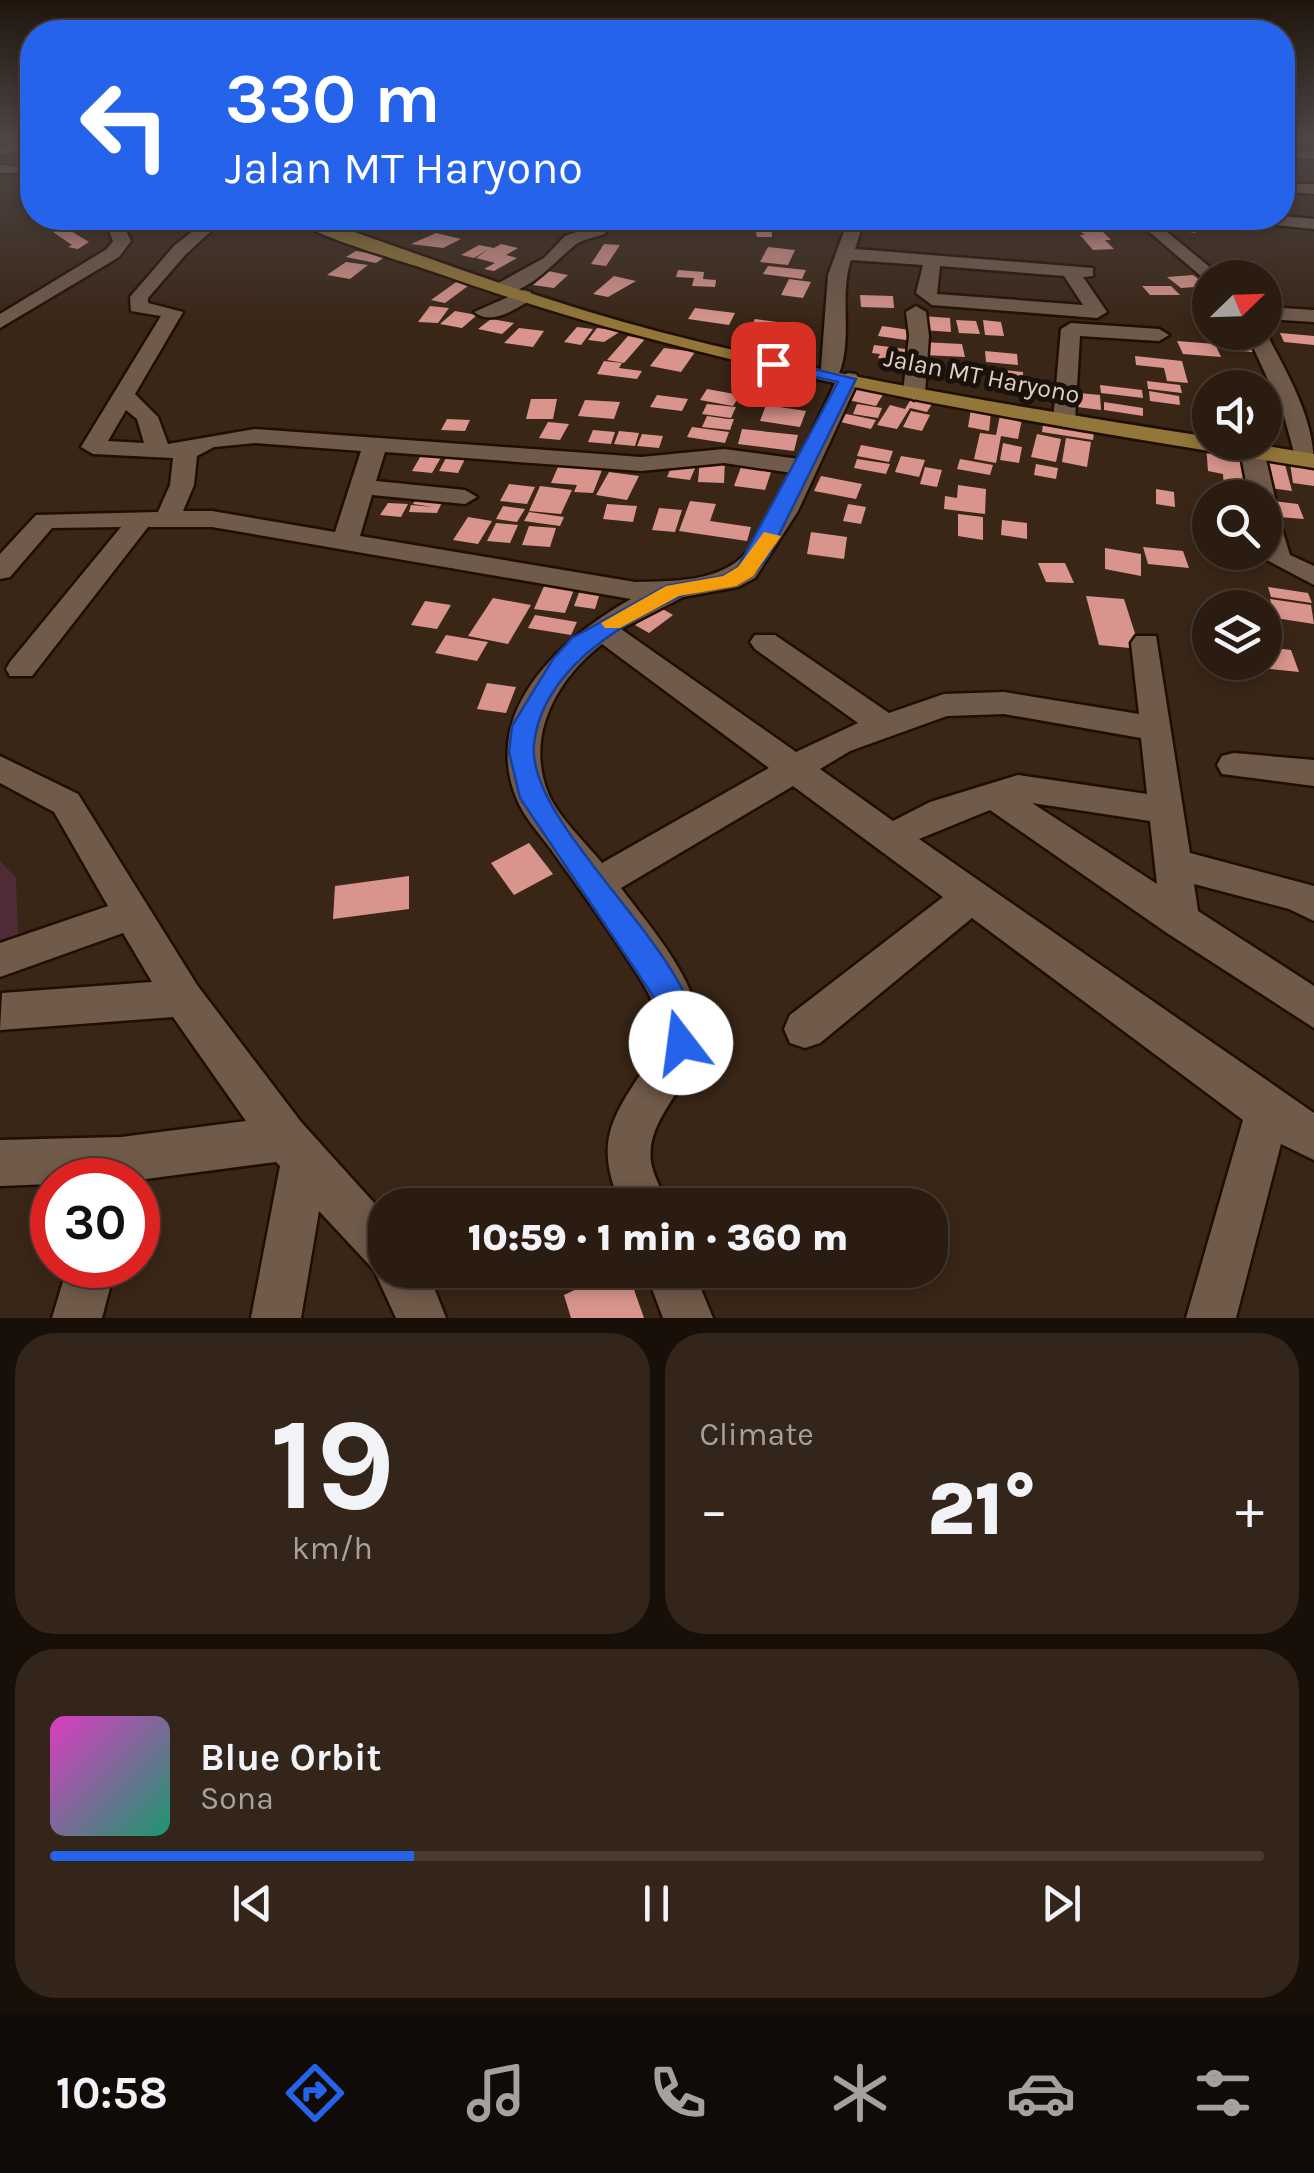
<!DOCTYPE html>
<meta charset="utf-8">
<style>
:root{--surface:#2b1c11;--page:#33251a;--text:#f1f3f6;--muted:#a6a19f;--line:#473a31;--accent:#2563eb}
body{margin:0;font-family:Karla,sans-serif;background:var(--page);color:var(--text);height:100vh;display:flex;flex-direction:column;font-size:38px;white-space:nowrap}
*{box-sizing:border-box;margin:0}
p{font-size:32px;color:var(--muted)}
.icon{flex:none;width:55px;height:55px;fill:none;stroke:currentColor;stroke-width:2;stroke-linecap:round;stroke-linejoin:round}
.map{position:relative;height:1318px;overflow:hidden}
.drawer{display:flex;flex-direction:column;gap:15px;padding:15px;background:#180f09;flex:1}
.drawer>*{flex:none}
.guide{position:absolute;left:20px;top:20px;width:1275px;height:210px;border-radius:40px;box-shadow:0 5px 15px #0003,0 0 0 2px var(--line);background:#2563eb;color:#fff;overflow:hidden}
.needle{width:65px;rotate:67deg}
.tools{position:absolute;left:1192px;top:260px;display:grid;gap:20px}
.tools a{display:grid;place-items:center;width:90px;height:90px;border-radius:50%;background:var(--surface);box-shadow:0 5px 15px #0003,0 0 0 2px var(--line);font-size:50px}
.speed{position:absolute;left:30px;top:1158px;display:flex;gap:20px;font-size:50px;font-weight:700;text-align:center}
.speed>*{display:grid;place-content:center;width:130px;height:130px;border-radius:50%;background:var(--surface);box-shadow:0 5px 15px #0003,0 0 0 2px var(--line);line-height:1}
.speed .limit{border:15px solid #d22;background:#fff;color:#111}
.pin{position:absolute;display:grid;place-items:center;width:85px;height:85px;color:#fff;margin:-42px;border-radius:20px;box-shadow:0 5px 15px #0006}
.me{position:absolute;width:110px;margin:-55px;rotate:345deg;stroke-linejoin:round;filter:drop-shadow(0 0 8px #0008)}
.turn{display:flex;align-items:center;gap:35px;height:210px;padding:0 40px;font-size:45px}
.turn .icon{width:130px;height:130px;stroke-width:2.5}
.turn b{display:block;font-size:70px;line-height:85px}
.big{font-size:75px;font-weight:800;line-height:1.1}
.drawer .card{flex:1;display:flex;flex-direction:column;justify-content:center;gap:15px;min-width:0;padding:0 35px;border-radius:40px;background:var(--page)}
.drawer .dial{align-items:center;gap:0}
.dial b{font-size:130px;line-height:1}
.song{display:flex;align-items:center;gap:30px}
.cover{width:120px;height:120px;border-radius:15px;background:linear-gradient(135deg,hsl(310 70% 55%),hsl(160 70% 35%))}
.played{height:10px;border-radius:5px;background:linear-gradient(90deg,var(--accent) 30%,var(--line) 30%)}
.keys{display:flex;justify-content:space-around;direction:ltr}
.heat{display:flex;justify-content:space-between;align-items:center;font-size:55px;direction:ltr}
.drawer .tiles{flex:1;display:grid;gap:15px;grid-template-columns:1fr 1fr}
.card:last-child{grid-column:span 2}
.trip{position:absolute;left:368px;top:1188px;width:580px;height:100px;border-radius:40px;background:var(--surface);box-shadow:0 5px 15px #0003,0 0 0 2px var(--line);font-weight:800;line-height:100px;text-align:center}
.tab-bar{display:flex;height:160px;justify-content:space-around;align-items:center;background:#110b07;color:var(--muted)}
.tab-bar .icon{width:70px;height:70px}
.tab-bar .current{color:var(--accent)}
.tab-bar b{font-size:45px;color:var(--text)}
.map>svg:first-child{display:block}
</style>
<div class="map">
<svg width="1314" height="1318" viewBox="0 0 1314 1318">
<rect width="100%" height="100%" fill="#392617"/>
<polygon fill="#512b3a" points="0,861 16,878 18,936 0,976"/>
<g fill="#d9958d">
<polygon points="724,218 771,218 772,237 757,237 754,223 765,222"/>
<polygon points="1089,218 1111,240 1105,240 1114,249 1093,250 1080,235 1085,235 1066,220 1076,220 1086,228 1078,220"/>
<polygon points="1189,218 1206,228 1191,228 1196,233 1169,229 1174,229 1168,218"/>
<polygon points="60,230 71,231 89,242 78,249 68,247 72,245 53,232"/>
<polygon points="436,233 461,239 443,248 411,244"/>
<polygon points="501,244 518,248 506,255 517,258 494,271 484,269 495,263 476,258 489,249 474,258 461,255 479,245 494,248"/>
<polygon points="604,244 620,245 606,266 591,264"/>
<polygon points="768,247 795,250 788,265 760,262"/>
<polygon points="356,251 386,256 376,263 346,257"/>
<polygon points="346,262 368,265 350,279 327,275"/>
<polygon points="768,266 806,270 802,279 763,274"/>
<polygon points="678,270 704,272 703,279 716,280 715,287 692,286 694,278 676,277"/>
<polygon points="548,271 568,275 554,288 533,285"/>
<polygon points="1193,275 1208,286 1181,288 1167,277"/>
<polygon points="614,276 636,281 608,297 593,294"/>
<polygon points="789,279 811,282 803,298 781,295"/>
<polygon points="459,280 472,283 445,303 431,300"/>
<polygon points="1142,286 1171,286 1180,295 1150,295"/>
<polygon points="860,295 893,296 894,308 861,307"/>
<polygon points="430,306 449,308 438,323 418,322"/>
<polygon points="695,308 735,313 729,325 688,319"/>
<polygon points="455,311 477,315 462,328 440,324"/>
<polygon points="922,316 950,318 951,332 922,330"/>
<polygon points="491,319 514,323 502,334 478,329"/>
<polygon points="755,319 777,322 769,340 746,337"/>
<polygon points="956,320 976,321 980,334 959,333"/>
<polygon points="983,320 1001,322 1004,336 985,335"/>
<polygon points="882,326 917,331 913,341 878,336"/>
<polygon points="577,327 593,329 581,345 564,342"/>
<polygon points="519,328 544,331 533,347 504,343"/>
<polygon points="597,328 621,331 604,342 588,340"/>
<polygon points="1206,332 1243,334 1250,345 1235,345 1252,346 1254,352 1224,350"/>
<polygon points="1280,333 1314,336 1314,345 1284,342"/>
<polygon points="628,336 645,339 624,363 607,360"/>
<polygon points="1177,341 1215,344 1221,357 1183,354"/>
<polygon points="922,342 962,344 965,357 924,355"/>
<polygon points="874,345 913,350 910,358 903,357 901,361 878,358 880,354 872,353"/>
<polygon points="664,348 695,352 681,372 650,366"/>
<polygon points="985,351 1017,354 1018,365 986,362"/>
<polygon points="1135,356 1182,361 1188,383 1167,381 1164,368 1136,365"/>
<polygon points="604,361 622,363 619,368 642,371 637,379 597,374"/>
<polygon points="745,362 765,367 754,380 734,375"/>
<polygon points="769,366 804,373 795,387 758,379"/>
<polygon points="994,369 1023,372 1023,390 993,386"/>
<polygon points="1147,381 1180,385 1182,393 1148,389"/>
<polygon points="1100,385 1142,390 1143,398 1101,393"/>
<polygon points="783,386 791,387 814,391 808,403 777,398"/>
<polygon points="852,386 884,393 876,406 843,399"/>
<polygon points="707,389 740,395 733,406 700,400"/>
<polygon points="1149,391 1179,396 1180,405 1150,401"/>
<polygon points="1068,392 1100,395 1101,410 1069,406"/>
<polygon points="657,395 688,399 682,411 650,407"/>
<polygon points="531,399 557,399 553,419 526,419"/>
<polygon points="911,399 932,404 927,412 910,408 897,429 877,425 890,405 905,409"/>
<polygon points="585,400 620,402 614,419 578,416"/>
<polygon points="1104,402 1143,408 1143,416 1104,410"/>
<polygon points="707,404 736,407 731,418 702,414"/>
<polygon points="857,404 882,408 878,418 853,414"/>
<polygon points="766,405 806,411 800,427 760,421"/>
<polygon points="971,409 991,412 989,431 968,427"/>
<polygon points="1001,410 1023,414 1018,439 1001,436 996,463 974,459 980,433 996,435"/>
<polygon points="911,411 930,415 922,431 903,427"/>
<polygon points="841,413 876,420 871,429 836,421"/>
<polygon points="707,416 728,419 734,419 730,430 702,427"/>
<polygon points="447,419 470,420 465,431 441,430"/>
<polygon points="548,422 569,424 560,440 539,438"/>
<polygon points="1043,424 1094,432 1093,440 1042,432"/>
<polygon points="692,427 729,432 725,443 687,437"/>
<polygon points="742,429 798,435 794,451 738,444"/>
<polygon points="593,430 615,432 611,444 588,442"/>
<polygon points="619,431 639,433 635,446 614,444"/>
<polygon points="642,434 663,436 659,448 637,446"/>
<polygon points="1037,434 1061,439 1056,462 1031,457"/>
<polygon points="1066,438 1091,442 1087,467 1062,462"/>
<polygon points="1003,443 1022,447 1019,463 1000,460"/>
<polygon points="861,445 893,451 889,462 857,456"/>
<polygon points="1206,445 1246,452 1248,493 1224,489 1223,474 1208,471"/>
<polygon points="423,452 443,454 432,473 412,471"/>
<polygon points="1255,453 1283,457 1292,491 1263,487"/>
<polygon points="901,456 925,460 919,477 895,472"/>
<polygon points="446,458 465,459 458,473 439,471"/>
<polygon points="700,458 725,459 724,483 698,482"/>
<polygon points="857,459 890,464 886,474 854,468"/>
<polygon points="960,459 993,465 990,475 957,469"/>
<polygon points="673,463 696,466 690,480 667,477"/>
<polygon points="1290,463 1314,467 1314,486 1293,483"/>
<polygon points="1036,464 1058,468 1056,479 1034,475"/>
<polygon points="558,467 602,470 593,493 574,492 577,485 551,483"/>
<polygon points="741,467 771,472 765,490 734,486"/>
<polygon points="925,467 942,470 937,487 920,484"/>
<polygon points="609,472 639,476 627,500 596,495"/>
<polygon points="821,476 862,484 856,499 814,491"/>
<polygon points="509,484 535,487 527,504 500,501"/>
<polygon points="958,485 986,489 985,514 944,509 945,496 957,498"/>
<polygon points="540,486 572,490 561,514 529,511"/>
<polygon points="1156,489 1174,492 1175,507 1156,504"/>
<polygon points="418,495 445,496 437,513 409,512 411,505 434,507 413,504"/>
<polygon points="690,501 716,504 710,521 751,527 747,541 679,531"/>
<polygon points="1273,501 1298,504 1304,519 1279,517"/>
<polygon points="388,503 408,504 401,517 380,515"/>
<polygon points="607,504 637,506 633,522 603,519"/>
<polygon points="848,504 866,507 861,524 843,521"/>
<polygon points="503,506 525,509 517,522 496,519"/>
<polygon points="659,508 682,510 675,532 652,530"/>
<polygon points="529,512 564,517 560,526 524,521"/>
<polygon points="958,514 983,517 983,540 958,536"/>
<polygon points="468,517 492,521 478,544 453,540"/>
<polygon points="1002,520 1027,523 1027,539 1001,535"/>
<polygon points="496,523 518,525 510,543 487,541"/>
<polygon points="529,526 556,528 550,547 522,545"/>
<polygon points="811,532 847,537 844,559 807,554"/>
<polygon points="1143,547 1183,551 1189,568 1148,564"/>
<polygon points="1105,548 1141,554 1141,576 1105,569"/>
<polygon points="1038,563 1065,563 1074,583 1046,582"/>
<polygon points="545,584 575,587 565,613 534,609"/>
<polygon points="1268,587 1308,593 1312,603 1271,597"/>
<polygon points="580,590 600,593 595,609 574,606"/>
<polygon points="1239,591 1258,593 1262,608 1244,608"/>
<polygon points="1086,596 1124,599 1140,649 1099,645"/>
<polygon points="493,598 531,605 508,644 468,636"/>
<polygon points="1270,599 1311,605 1314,624 1275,618"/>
<polygon points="425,601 451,605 437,629 411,625"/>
<polygon points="659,607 673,615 649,633 635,625"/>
<polygon points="535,615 577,622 571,635 528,628"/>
<polygon points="446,635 488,642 477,661 435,653"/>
<polygon points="1265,647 1291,650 1299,672 1249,667 1248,662 1265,662"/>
<polygon points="487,683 516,687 506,713 477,709"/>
<polygon points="529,843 553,874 514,895 491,863"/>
<polygon points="409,876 409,909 333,919 335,886"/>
<polygon points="617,1270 627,1270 644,1318 571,1318 564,1295"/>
</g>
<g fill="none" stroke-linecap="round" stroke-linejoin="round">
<g stroke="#200e03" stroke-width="5">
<g id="minor">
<polygon points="32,141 32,148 0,155 0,147"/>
<polygon points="1282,149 1314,151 1314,159 1282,157"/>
<polygon points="0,165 32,167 32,173 0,173"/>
<polygon points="1294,184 1314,184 1314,194 1289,192 1289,186"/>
<polygon points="1282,216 1314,219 1314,229 1254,223 1246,218"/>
<polygon points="104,218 120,218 131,241 119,257 0,328 0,314 107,249 113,241"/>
<path d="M209 218H226L186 254 148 298V303L183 312 135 394 158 417 168 444 255 429 641 457 724 449 799 459 837 379 848 373 856 374 859 379 798 511 755 578 738 587 683 597 621 629 796 752 858 723 755 649 750 642 755 635H775L889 713 944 694 1004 692 1139 714 1131 643 1136 636H1156L1190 853 1314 886V921L1289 909 1194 884 1198 911 1314 986V1028L1167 933 990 810 919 839 1314 1113V1160L1281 1144 1236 1318H1186L1243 1120 972 918 820 1043 805 1048 790 1043 784 1029 790 1015 943 897 793 786 621 888C650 927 696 978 700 1028 705 1078 644 1113 651 1162 653 1176 663 1192 668 1205H621C596 1147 608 1122 642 1072 650 1059 660 1046 659 1030 659 1003 638 976 624 954 601 918 575 883 550 848 538 832 523 816 516 797 481 709 562 638 631 599L212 527H148L32 676H10L6 669 10 662 121 527 52 528 10 577 0 579V554L36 515 158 512 170 485 173 458 93 454 81 447 161 316 131 311 130 297 174 246ZM126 410 137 419 144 443 108 441ZM255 443 361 451 335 532 212 511H183L194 485 197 456 214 447ZM385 452 641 471 724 463 792 473C748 564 741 582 635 582L360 536 372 495 465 504 477 497 465 490 376 481ZM602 644 769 768 602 863C585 842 560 819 549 795 524 737 556 680 602 644ZM1004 714 1141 738 1147 794 1018 775 930 802 893 821 820 769 850 751 947 716ZM1032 803 1150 821 1157 884Z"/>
<path d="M592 218H608L605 234C596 237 583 239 575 245 554 262 525 298 495 293V285L544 258 565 236 591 227Z"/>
<path d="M849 218H865L855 249 1093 268V276L1083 277 1107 312 1097 318 932 305 916 293 923 265 851 260C838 298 855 343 836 380H820L828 275ZM940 266 1064 276 1083 305 937 294Z"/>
<polygon points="1133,218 1150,218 1223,278 1210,278 1208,282"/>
<path d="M524 290 531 292V300C513 310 492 326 474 312Z"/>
<polygon points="916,306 926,312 929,336 925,393 914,400 903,393 909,336 906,312"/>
<polygon points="1265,307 1314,310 1314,322 1265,319"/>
<polygon points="1071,323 1159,329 1169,335 1159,341 1080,336 1075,420 1064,427 1053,420 1061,329"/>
<path d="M1265 331C1287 373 1314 417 1314 466L1300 465 1296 460 1283 412 1246 332Z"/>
<polygon points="1252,443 1264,450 1275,498 1271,503 1265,505 1265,498 1249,498 1240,450"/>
<polygon points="1265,508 1278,516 1290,555 1314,566 1314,585 1265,559"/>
<polygon points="1234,753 1314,760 1314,786 1222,774 1217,765 1222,756"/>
<polygon points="0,756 78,794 197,985 301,1122 385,1215 385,1270 427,1270 446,1318 396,1318 374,1270 319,1211 301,1318 251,1318 280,1166 276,1162 138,1180 52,1180 52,1184 0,1186 0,1140 121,1137 246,1121 173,1017 0,1030 2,993 152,982 123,933 0,977 0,943 108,906 54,812 0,783"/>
<polygon points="68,1265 116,1265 102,1318 52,1318"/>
<polygon points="645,1270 693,1270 713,1318 663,1318"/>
</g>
</g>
<g stroke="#200e03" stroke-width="5">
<path id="major" d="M293 218H315C429 258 543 301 660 332 841 379 1026 408 1210 437V442H1243L1314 454V468C1016 420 720 374 434 272 400 260 317 238 293 218Z"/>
</g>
<use href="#minor" fill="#705a4a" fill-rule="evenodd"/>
<use href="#major" fill="#937639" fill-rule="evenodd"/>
</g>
<linearGradient id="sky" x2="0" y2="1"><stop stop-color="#1f150d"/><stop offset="0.43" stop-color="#4e4747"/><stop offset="1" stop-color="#4e4747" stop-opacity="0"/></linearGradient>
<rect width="1314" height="326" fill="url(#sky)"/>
<path fill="#2563eb" stroke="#184099" stroke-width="2.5" d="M773 359 856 379 769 555C738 598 716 580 676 598 616 626 542 672 534 744 525 832 726 977 692 1054L681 1058 670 1054 662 1014 651 993 520 798 509 752 512 726 553 659 572 638 666 586 723 576 738 567 838 382 767 367V360Z"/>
<polygon fill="#f59e0b" points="764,532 781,536 753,576 736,586 679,596 620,628 605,628 601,623 666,586 723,576 738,567"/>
<g text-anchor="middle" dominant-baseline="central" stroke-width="10" stroke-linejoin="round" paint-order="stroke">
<g font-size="25" fill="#ded1c8" stroke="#1a110b">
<text transform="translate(982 376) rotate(11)">Jalan MT Haryono</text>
</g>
</g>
</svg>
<div class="tools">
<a><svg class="needle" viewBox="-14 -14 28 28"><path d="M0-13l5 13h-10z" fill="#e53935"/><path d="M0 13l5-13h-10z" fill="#a6a19f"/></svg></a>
<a><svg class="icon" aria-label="sound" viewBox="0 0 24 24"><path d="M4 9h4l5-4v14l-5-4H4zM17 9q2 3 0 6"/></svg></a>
<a><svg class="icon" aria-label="search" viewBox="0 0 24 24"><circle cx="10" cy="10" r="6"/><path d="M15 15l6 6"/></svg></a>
<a><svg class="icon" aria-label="layers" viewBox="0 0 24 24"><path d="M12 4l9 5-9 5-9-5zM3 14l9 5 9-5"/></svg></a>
</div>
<div class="speed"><div class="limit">30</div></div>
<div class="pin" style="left:773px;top:364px;background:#d93025"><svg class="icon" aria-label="arrive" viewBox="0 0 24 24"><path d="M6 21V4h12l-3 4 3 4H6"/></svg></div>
<svg class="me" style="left:681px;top:1043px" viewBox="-20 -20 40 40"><circle r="19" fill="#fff"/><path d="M0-13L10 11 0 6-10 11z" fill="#2563eb"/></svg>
<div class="trip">10:59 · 1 min · 360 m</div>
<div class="guide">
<div class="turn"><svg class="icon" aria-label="left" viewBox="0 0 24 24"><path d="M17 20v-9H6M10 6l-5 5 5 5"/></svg><div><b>330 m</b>Jalan MT Haryono</div></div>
</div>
</div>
<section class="drawer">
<div class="tiles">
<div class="card dial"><b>19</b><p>km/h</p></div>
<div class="card"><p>Climate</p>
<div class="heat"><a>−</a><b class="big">21°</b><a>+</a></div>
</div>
<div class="card">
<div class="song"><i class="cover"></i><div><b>Blue Orbit</b><p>Sona</p></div></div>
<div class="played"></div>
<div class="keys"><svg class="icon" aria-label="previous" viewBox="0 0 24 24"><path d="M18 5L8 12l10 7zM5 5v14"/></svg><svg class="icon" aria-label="pause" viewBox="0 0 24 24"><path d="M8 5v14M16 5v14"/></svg><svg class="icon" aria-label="next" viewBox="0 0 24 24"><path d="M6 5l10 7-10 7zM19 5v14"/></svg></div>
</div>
</div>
</section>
<nav class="tab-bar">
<b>10:58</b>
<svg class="icon current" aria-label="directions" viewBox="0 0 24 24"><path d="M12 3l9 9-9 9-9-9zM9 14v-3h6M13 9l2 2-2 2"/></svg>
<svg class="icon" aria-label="music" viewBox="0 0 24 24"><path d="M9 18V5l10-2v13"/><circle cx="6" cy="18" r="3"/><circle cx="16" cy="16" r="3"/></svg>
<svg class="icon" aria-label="phone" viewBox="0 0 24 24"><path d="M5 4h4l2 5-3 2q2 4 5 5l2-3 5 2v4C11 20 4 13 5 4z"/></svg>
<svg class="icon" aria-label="climate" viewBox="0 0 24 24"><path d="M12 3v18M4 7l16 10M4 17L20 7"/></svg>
<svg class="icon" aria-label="car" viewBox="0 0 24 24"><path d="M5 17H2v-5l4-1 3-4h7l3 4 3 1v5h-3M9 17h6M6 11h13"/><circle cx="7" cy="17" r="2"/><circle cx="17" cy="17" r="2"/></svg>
<svg class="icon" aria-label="filters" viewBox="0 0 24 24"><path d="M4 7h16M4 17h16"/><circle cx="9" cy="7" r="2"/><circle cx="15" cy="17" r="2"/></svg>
</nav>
